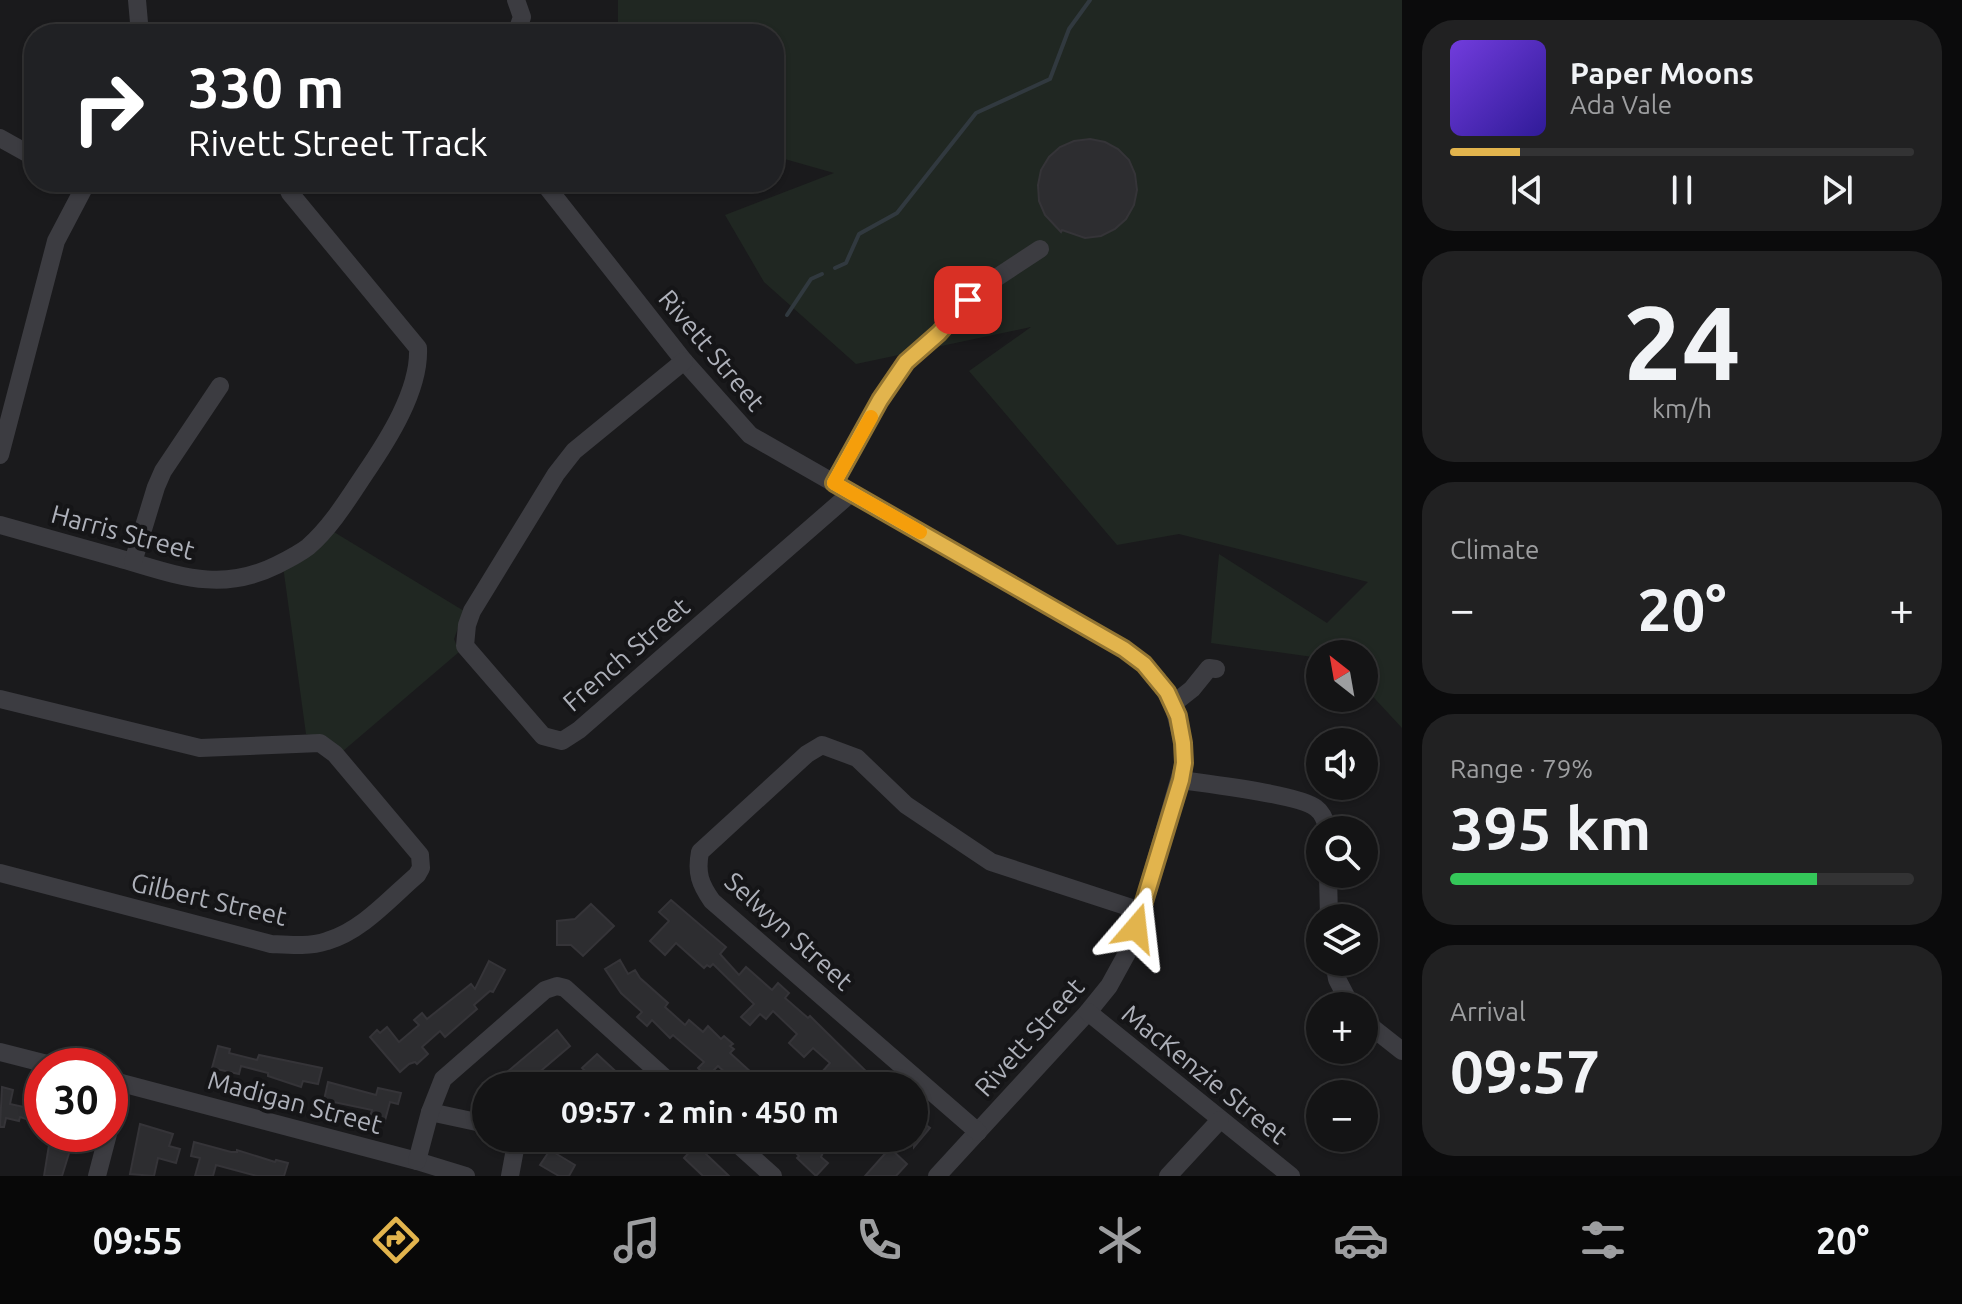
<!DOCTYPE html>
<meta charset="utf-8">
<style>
:root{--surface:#141415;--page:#212122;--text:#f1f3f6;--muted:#9d9ea0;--line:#333334;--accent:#e2b44d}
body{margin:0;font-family:Ubuntu,sans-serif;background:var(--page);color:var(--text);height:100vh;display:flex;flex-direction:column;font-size:30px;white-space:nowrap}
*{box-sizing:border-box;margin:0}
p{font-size:26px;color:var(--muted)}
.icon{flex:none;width:44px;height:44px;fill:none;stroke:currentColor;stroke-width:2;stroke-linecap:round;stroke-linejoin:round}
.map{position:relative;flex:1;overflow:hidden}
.sheet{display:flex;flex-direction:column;gap:20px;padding:20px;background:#0b0b0c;width:560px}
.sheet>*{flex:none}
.banner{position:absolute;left:24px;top:24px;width:760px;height:168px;border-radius:32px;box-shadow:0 2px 6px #0004,0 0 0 2px var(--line);background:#202124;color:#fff;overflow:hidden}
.needle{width:52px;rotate:329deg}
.fabs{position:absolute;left:1306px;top:640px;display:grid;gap:16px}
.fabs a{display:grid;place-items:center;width:72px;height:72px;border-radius:50%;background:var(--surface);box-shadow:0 2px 6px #0004,0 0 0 2px var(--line);font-size:40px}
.speed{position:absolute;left:24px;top:1048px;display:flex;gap:16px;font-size:40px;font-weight:700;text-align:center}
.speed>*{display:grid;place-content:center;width:104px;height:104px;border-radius:50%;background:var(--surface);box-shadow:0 2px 6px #0004,0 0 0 2px var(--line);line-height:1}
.speed .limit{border:12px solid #d22;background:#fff;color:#111}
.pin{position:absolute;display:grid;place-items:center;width:68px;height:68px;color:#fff;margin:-34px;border-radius:16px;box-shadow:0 4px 12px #0006}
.me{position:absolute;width:88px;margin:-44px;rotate:17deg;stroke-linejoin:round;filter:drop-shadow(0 0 6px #0008)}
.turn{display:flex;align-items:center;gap:28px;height:168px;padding:0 32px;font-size:36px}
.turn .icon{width:104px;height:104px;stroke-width:2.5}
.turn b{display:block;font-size:56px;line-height:68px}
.big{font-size:60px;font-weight:700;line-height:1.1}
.sheet .widget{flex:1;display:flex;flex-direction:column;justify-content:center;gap:12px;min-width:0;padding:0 28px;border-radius:32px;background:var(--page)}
.sheet .dial{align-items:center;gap:0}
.dial b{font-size:104px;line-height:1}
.song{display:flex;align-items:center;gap:24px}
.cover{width:96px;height:96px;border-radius:12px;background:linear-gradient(135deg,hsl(260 70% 55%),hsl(250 70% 35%))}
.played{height:8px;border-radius:4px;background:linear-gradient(90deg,var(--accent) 15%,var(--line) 15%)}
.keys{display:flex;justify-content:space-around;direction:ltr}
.heat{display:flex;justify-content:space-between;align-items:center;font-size:44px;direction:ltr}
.charge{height:12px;border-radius:6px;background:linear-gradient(90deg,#34c759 79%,var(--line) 0)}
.trip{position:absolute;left:472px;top:1072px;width:456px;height:80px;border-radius:40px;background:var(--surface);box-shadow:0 2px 6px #0004,0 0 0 2px var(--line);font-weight:700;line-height:80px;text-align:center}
.dock{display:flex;height:128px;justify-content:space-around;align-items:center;background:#080808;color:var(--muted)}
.dock .icon{width:56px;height:56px}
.dock .current{color:var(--accent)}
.dock b{font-size:36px;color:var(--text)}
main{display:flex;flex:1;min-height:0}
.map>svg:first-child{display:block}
</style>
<main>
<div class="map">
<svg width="1402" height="1176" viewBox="0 0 1402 1176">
<rect width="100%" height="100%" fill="#1a1a1c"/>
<g fill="#202722">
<polygon points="618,0 1402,0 1402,728 1364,687 1364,654 1320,654 1320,658 1211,643 1219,554 1327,623 1368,582 1179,534 1117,545 969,371 1031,327 856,364 764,282 725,215 834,173 774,156 774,34 618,34"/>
<polygon points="329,529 464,611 454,639 459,652 343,751 317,736 306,734 283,566"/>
</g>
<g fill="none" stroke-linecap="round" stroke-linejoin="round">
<g stroke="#31393f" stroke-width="4">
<polyline points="835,268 846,263 859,234 897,213 976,113 1050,79 1069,29 1090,0"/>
<polyline points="787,315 811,279 822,274"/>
</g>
</g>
<g fill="#2d2d30" stroke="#353438" stroke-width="2">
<polygon points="1090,139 1105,142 1118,149 1129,160 1135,174 1137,190 1134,205 1126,219 1115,229 1101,236 1085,238 1062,230 1061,232 1045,215 1039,201 1038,185 1041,170 1049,157 1060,147 1074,141"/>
<polygon points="671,900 726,947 720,954 739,975 746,967 772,990 778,983 789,993 785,998 808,1018 810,1016 881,1086 820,1086 814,1081 830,1063 813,1048 804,1057 789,1043 797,1034 773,1011 766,1019 760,1014 750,1025 741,1017 754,1004 713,964 710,967 707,965 704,968 676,943 665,955 650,941 669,921 659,912"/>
<polygon points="591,904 614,926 583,956 571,945 557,945 557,921 575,919"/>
<polygon points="620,960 628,974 635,970 640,978 668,1003 665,1007 685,1025 689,1020 703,1032 708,1026 721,1039 724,1036 733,1044 730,1046 734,1049 730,1053 752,1073 740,1086 718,1066 707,1077 698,1068 704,1062 673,1035 670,1038 652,1020 647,1026 637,1017 642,1012 621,993 605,969"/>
<polygon points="489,961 505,970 493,992 490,991 474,1005 477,1009 445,1037 440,1031 422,1047 428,1054 417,1064 415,1062 409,1064 400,1072 370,1037 377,1030 380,1033 387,1027 399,1042 419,1025 414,1020 422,1013 427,1019 471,984 475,989"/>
<polygon points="557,1030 570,1046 523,1086 508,1086 500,1078"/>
<polygon points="218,1046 230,1049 229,1053 257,1060 259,1055 322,1068 318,1084 303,1081 301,1087 268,1076 268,1073 241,1066 239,1074 212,1068"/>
<polygon points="597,1054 624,1079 617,1086 602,1086 582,1068"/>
<polygon points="328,1082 376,1095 378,1088 401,1093 398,1104 390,1102 384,1124 369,1120 372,1110 324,1100"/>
<polygon points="2,1087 13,1090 10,1104 42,1111 42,1124 20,1117 19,1121 6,1118 4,1127 0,1127"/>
<polygon points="914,1116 930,1128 914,1147"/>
<polygon points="140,1124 173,1134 169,1146 180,1149 176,1163 158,1158 154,1176 130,1174"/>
<polygon points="50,1139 68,1142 66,1149 70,1150 62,1176 44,1176"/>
<polygon points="194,1142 231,1152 237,1152 237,1150 275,1162 276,1160 288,1163 284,1176 257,1176 216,1165 213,1176 195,1176 200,1158 191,1156"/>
<polygon points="816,1143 824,1150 821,1157 828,1163 816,1176 797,1158 799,1156 795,1152"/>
<polygon points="696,1145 707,1155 729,1176 703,1176 684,1158"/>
<polygon points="890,1148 907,1164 896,1176 865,1176"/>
<polygon points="550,1150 575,1165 569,1176 559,1176 540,1165"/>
</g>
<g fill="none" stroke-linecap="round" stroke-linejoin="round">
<g stroke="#3c3c41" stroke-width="18">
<polyline points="137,0 140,34"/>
<polyline points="516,0 522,17 516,34"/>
<polyline points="0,138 34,157"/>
<polyline points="543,182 684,361 750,435 1124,649 1144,664 1158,680 1173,704 1183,743 1184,763 1131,946 1109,986 1088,1012 937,1176"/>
<polyline points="684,361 574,451 556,474 472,611 467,625 465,646 543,736 562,741 579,730 851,493"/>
<polyline points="0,455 56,241 87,182"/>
<polyline points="834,483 880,400 906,362 939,333 983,284 996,278 1040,249"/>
<path d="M0 525C39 536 78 547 118 558 175 574 219 594 277 565 287 560 299 554 308 547 331 527 348 499 364 475 388 440 420 390 418 348L290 193 285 182"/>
<polyline points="133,562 156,487 163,471 220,386"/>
<path d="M0 699 200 748 320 743 335 754 420 855 421 868 417 875C390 898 362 931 327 941 309 947 289 945 271 944L0 873"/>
<polyline points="1173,704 1192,689 1209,668 1216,669"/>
<path d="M1181 780C1208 784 1298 794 1316 808 1323 813 1326 822 1328 830"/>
<polyline points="1328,874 1329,918"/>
<polyline points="1334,962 1337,979 1351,1006"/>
<polyline points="1088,1012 1291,1176"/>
<polyline points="1364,1021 1402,1051"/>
<polyline points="0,1052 55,1066"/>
<polyline points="110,1080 417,1161 466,1176"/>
<polyline points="430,1112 486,1124"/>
<polyline points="110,1127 121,1083"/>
<path d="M978 1132 712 901C700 884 696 873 700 852L807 754 822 745 857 758 906 805 991 862 1141 911"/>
<polyline points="731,1138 773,1176"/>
<polyline points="417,1161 430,1112 443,1079 545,990 557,986 565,988 674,1086"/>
<polyline points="97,1176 108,1134"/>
<polyline points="510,1176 515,1149 511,1138"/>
<polyline points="1168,1176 1220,1120"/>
</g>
</g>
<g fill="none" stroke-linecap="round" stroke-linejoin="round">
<g stroke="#937532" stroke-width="20">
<polyline id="route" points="968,300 939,333 906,362 880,400 834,483 1124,649 1144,664 1167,692 1178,716 1183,743 1184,763 1181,780 1136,928"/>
</g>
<use href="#route" stroke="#e2b44d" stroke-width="14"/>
<polyline stroke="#f59e0b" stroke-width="14" points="871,417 834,483 920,532"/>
</g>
<g text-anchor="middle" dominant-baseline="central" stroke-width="8" stroke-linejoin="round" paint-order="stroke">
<g font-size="26" fill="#aeb1ba" stroke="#151517">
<text transform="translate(712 350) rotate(50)">Rivett Street</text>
<text transform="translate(123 532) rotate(15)">Harris Street</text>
<text transform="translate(626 654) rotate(-41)">French Street</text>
<text transform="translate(209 899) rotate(13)">Gilbert Street</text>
<text transform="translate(789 931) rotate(42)">Selwyn Street</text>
<text transform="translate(1029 1037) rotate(-48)">Rivett Street</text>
<text transform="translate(1205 1074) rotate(39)">MacKenzie Street</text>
<text transform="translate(295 1102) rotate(15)">Madigan Street</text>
</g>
</g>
</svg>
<div class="fabs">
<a><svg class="needle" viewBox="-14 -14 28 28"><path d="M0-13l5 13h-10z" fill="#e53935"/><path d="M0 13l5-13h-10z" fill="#9d9ea0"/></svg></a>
<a><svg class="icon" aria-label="sound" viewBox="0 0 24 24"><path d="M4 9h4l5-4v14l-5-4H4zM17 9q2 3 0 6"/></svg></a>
<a><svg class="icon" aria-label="search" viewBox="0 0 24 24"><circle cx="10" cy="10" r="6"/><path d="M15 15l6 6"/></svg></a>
<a><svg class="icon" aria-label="layers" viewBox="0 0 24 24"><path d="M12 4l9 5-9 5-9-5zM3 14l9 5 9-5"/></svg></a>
<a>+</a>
<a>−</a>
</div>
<div class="speed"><div class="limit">30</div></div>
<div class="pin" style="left:968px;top:300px;background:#d93025"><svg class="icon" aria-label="arrive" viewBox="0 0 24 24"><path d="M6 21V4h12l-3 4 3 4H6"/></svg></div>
<svg class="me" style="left:1136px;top:928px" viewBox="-20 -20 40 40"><path d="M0-17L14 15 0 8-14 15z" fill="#e2b44d" stroke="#fff" stroke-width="4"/></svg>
<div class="trip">09:57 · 2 min · 450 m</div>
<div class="banner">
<div class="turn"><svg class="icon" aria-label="right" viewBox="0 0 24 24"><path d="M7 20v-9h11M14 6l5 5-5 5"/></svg><div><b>330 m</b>Rivett Street Track</div></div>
</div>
</div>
<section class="sheet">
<div class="widget">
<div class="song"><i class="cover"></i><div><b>Paper Moons</b><p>Ada Vale</p></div></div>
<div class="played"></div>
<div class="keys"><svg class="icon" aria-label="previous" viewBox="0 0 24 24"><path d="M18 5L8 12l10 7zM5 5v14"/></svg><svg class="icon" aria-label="pause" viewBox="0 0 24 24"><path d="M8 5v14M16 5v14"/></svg><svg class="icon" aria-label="next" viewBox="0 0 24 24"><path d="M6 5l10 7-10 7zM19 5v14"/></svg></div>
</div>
<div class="widget dial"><b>24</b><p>km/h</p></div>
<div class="widget"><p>Climate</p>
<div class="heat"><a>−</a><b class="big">20°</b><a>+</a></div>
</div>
<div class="widget"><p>Range · 79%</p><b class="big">395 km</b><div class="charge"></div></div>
<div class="widget"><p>Arrival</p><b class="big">09:57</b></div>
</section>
</main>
<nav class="dock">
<b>09:55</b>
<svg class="icon current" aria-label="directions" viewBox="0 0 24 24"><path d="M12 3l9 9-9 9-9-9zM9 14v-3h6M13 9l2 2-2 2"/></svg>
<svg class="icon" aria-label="music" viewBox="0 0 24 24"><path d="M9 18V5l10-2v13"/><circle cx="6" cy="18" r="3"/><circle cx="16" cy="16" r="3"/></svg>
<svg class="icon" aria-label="phone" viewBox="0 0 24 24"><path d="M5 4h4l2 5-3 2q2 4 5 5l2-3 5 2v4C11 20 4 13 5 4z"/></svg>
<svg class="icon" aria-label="climate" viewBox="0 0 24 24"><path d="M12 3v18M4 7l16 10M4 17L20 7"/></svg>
<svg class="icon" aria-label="car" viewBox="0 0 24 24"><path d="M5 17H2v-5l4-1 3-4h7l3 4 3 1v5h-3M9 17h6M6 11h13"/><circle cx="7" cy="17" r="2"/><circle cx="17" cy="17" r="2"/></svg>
<svg class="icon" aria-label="filters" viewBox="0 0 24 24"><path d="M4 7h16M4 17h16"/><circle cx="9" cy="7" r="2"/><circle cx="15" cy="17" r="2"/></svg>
<b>20°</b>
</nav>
